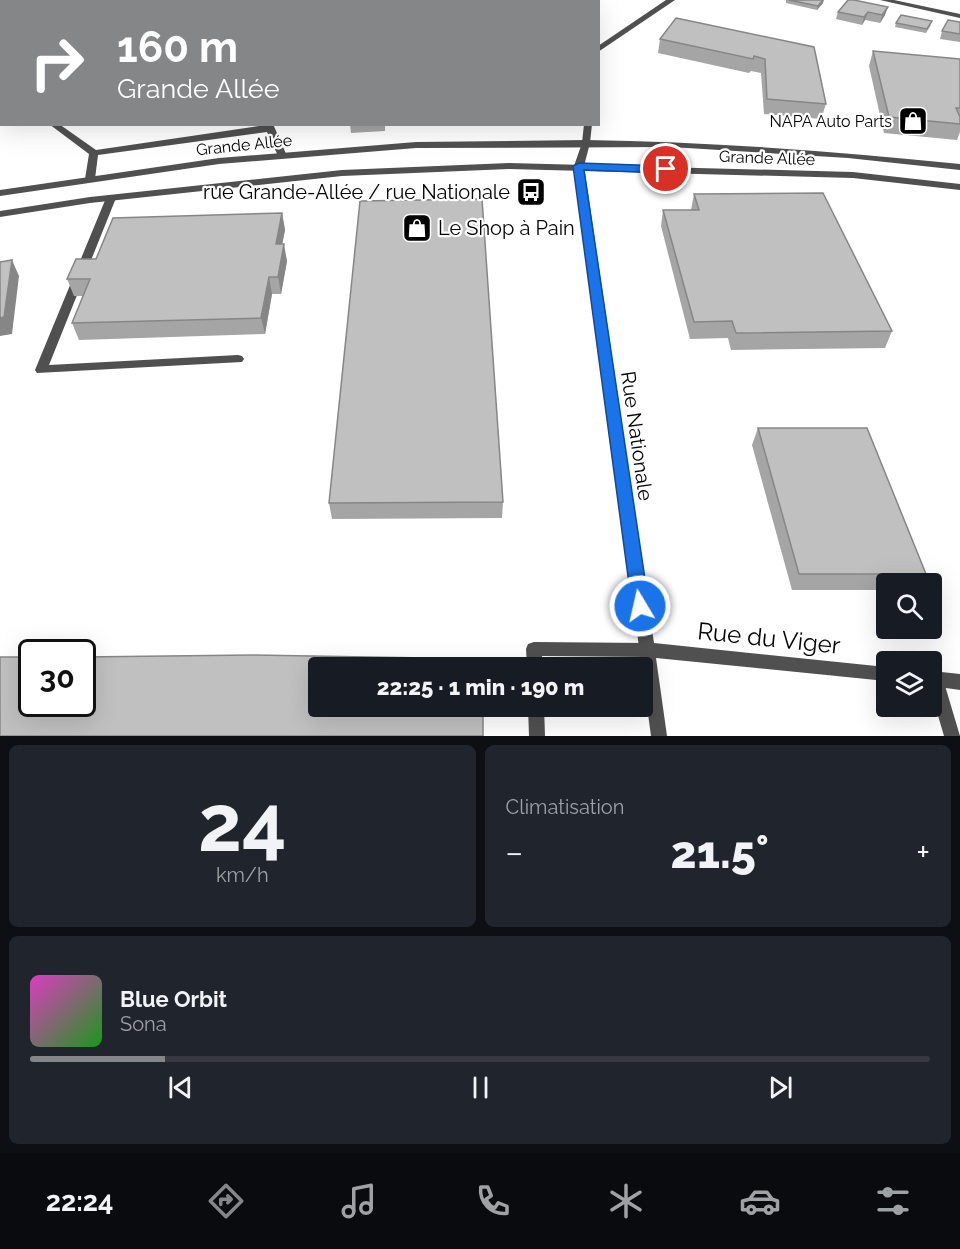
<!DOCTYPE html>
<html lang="fr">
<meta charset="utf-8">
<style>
:root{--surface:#171b24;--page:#20242c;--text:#f1f3f6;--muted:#9ea1a6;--line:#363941;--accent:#858687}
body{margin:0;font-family:Raleway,sans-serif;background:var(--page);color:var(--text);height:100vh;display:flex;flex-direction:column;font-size:22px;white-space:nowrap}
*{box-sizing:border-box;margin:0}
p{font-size:20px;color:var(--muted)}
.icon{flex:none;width:33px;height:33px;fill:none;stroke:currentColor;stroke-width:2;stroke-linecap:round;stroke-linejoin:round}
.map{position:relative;height:736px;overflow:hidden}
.panel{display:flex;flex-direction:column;gap:9px;padding:9px;background:#0d0f14;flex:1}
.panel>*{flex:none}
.hud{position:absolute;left:0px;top:0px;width:600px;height:126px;box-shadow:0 6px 24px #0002;background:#858687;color:#fff;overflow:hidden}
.fabs{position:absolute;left:876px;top:573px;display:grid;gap:12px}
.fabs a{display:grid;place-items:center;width:66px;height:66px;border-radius:6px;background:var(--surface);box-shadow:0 6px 24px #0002;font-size:30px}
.speed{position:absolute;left:18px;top:639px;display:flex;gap:12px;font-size:30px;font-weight:700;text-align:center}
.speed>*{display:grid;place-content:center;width:78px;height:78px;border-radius:50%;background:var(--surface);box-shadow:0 6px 24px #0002;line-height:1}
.speed .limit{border:3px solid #111;border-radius:9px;background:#fff;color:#111}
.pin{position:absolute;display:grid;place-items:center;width:51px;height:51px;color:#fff;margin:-26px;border:3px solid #fff;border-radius:50%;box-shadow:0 2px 6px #0007}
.me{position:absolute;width:66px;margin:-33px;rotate:351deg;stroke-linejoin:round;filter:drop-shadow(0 0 4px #0008)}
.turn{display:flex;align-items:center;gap:21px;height:126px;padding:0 18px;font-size:27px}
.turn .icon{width:78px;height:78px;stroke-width:2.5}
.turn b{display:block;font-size:42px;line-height:51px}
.big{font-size:45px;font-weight:800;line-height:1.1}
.panel .widget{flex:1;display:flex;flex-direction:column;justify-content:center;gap:9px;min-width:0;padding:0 21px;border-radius:9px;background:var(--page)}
.panel .dial{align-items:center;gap:0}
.dial b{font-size:78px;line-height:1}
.song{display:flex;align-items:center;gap:18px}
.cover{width:72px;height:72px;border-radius:9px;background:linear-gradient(135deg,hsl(310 70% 55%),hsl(120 70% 35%))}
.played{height:6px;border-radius:3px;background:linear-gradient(90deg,var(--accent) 15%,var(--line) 15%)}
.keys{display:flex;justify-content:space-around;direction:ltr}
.heat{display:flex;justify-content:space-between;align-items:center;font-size:33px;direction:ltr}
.panel .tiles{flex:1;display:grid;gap:9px;grid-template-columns:1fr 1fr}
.widget:last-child{grid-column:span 2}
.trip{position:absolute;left:308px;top:657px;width:345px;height:60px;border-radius:6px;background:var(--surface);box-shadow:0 6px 24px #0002;font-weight:800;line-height:60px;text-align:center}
.dock{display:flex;height:96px;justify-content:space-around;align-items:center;background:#090b0e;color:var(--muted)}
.dock .icon{width:42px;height:42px}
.dock .active{color:var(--accent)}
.dock b{font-size:27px;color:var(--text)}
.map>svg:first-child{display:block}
</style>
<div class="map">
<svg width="960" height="736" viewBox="0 0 960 736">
<rect width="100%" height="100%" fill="#fff"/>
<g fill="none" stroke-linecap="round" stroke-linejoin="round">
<g fill="#505050" fill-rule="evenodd">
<polygon points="154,0 164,0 153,2"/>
<polygon points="576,0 585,0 575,2"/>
<polygon points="666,0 675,0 598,52 598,46"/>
<polygon points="49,124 59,124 96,150 273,124 287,156 285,158 279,158 267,132 98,155 95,179 90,182 85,179 89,154"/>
<polygon points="584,124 592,124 590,143 586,146 582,143"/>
<polygon points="111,195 116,198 49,365 238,355 242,356 244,359 242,362 37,373 35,370 106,198"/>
<polygon points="534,642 647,643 653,645 655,650 653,655 647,657 542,656 543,668 527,668 526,649 528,644"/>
<polygon points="935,671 941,674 943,679 960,736 944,736 932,695 932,673"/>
<polygon points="528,706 544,706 545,736 529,736"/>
</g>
<g fill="#505050" fill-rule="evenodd">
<polygon points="880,0 894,0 960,14 960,18"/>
<polygon points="586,140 590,143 584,166 654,643 886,667 886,681 656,658 667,736 651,736 574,166 582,143"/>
<polygon points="932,671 960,674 960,690 932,686"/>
</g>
<g fill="#505050" fill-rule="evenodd">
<path d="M586 140C711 142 836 151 960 164V170L848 158 671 147 416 148 219 164 0 196V190L219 158 416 142Z"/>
<polygon points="509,163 853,172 960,184 960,190 853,178 509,169 342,176 90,203 0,217 0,211 90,197 342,170"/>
</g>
</g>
<g fill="#a5a5a5">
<polygon points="429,0 561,0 561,2 433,2"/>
<polygon points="786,0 824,0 823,3 817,10 786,3"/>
<polygon points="848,0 885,15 880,23 865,20 862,25 836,19 838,12"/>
<polygon points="960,22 960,42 940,39 942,31"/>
<polygon points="896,23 931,25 926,33 895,27"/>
<polygon points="660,39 814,47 826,104 821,119 764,114 761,73 751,71 749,73 658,53"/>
<polygon points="873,51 960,59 960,132 957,140 884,133 869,66"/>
<polygon points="350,124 385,124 385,131 351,133"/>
<polygon points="694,194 892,331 885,348 731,350 728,338 690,339 661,226 663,210 691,210"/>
<polygon points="282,213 285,230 282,244 287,261 281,294 272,294 265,334 79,340 72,323 83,296 74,296 67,279 96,259"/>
<polygon points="758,428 926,574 920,584 886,584 886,590 792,590 752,445"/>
<polygon points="503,502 502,518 332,519 329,503"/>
</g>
<g fill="#868686">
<polygon points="26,0 40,0 41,2 23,2"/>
<polygon points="107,0 118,0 118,2 102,2"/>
<polygon points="365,0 398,0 395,2 362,2"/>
<polygon points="546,0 561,0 561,2 543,2"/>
<polygon points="823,0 823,3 817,10 818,6"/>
<polygon points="888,7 885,15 880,23 882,15"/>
<polygon points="868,12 865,20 862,25 864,17"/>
<polygon points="2,83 2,93 0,94 0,84"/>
<polygon points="282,213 285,230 279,261 276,244"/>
<polygon points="284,244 287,261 281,294 278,277"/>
<polygon points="12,260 19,276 12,334 0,336 0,318"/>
<polygon points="269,277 272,294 265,334 261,318"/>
</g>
<g fill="#c0c0c0" stroke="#868686" stroke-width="1.5">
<polygon points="41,0 107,0 102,2 43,2"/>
<polygon points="293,0 365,0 362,2 289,2"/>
<polygon points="458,0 497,0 494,2 462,2"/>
<polygon points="506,0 546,0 543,2 510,2"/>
<polygon points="789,0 823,0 818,6"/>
<polygon points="848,0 854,0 888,7 882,15 868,12 864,17 838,12"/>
<polygon points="901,15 932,21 927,29 896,23"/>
<polygon points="676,18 814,47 826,104 767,99 765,59 754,56 753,59 660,39"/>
<polygon points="948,20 960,22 960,34 942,31"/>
<polygon points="2,38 2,47 0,47 0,39"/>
<polygon points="873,51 960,59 960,108 956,108 960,117 960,124 889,117"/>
<polygon points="0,65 2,66 2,83 0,84"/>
<polygon points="823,193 892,331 736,333 732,321 694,322 663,210 699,210 694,194"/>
<polygon points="482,199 503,502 329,503 360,201"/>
<polygon points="282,213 276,244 284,244 278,277 269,277 261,318 72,323 90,279 67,279 76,259 96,259 113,218"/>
<polygon points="12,260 4,317 0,318 0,262"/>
<polygon points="758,428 867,428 926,574 799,574"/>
<polygon points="252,655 484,659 484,668 318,668 318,706 483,706 483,736 0,736 0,657 32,657 32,704 82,704 82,657"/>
</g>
<polygon fill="#1a73e8" stroke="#114b97" stroke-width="1.5" points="579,163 666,166 671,169 666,173 584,170 649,606 646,612 640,614 634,612 632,606 573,166"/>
<defs>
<g id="shop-square" transform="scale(1.5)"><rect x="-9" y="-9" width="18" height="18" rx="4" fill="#000" stroke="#fff"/><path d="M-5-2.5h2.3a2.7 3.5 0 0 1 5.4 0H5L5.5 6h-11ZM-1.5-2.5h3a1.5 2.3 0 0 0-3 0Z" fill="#fff"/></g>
<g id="bus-square" transform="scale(1.5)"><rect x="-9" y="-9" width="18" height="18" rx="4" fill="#000" stroke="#fff"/><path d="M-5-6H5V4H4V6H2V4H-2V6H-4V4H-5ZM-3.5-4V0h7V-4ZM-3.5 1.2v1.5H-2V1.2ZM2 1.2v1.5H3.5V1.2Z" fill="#fff"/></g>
</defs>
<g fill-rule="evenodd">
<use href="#shop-square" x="913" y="121"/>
<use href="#bus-square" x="531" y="192"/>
<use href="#shop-square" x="417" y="228"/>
</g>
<g text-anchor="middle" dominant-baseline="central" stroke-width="4.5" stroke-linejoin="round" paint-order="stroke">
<g font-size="16" fill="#000" stroke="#fff" text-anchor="end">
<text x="892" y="121">NAPA Auto Parts</text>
</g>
<g font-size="16" fill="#000" stroke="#fff">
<text transform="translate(244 145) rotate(-6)">Grande Allée</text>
<text transform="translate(767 158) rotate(2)">Grande Allée</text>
</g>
<g font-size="20" fill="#000" stroke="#fff" text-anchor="end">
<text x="510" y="192">rue Grande-Allée / rue Nationale</text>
<text x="438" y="228" text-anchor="start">Le Shop à Pain</text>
</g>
<g font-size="20" fill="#000" stroke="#fff">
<text transform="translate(637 436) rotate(82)">Rue Nationale</text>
</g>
<g font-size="24" fill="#000" stroke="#fff">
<text transform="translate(769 638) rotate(6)">Rue du Viger</text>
</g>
</g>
</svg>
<div class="fabs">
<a><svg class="icon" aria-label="search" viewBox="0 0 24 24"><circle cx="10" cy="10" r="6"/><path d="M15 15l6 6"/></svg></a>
<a><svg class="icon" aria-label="layers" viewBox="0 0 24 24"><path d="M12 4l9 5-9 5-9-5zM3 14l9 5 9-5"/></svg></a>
</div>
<div class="speed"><div class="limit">30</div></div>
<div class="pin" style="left:666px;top:169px;background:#d93025"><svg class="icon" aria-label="arrive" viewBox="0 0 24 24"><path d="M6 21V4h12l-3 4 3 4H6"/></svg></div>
<svg class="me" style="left:640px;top:606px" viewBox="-20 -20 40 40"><circle r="17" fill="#1a73e8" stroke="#fff" stroke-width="3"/><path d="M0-11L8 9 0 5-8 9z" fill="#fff"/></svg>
<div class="trip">22:25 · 1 min · 190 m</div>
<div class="hud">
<div class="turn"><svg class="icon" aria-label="right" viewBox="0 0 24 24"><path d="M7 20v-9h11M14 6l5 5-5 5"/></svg><div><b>160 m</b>Grande Allée</div></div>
</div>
</div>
<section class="panel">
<div class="tiles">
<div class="widget dial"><b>24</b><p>km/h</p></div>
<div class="widget"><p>Climatisation</p>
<div class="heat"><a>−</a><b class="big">21.5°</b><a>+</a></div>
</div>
<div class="widget">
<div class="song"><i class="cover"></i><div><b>Blue Orbit</b><p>Sona</p></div></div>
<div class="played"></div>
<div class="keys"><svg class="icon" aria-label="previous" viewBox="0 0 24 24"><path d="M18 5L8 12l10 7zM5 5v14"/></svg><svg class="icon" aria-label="pause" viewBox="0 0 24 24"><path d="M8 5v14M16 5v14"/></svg><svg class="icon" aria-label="next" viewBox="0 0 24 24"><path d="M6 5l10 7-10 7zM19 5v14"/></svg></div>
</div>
</div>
</section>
<nav class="dock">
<b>22:24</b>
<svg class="icon active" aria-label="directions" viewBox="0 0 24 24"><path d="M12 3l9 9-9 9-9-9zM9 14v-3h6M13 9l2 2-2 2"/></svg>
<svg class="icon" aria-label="music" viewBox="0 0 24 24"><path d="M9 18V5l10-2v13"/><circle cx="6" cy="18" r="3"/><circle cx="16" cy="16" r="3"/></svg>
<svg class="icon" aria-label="phone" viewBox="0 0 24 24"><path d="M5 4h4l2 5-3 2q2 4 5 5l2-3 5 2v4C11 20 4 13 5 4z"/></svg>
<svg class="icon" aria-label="climate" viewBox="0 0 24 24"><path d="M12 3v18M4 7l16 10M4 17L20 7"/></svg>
<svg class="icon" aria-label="car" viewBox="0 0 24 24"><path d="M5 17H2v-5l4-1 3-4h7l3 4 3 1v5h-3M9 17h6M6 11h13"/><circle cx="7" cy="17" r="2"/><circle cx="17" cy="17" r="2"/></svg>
<svg class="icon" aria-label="filters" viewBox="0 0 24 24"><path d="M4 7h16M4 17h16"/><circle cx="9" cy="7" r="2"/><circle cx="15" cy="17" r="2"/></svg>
</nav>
